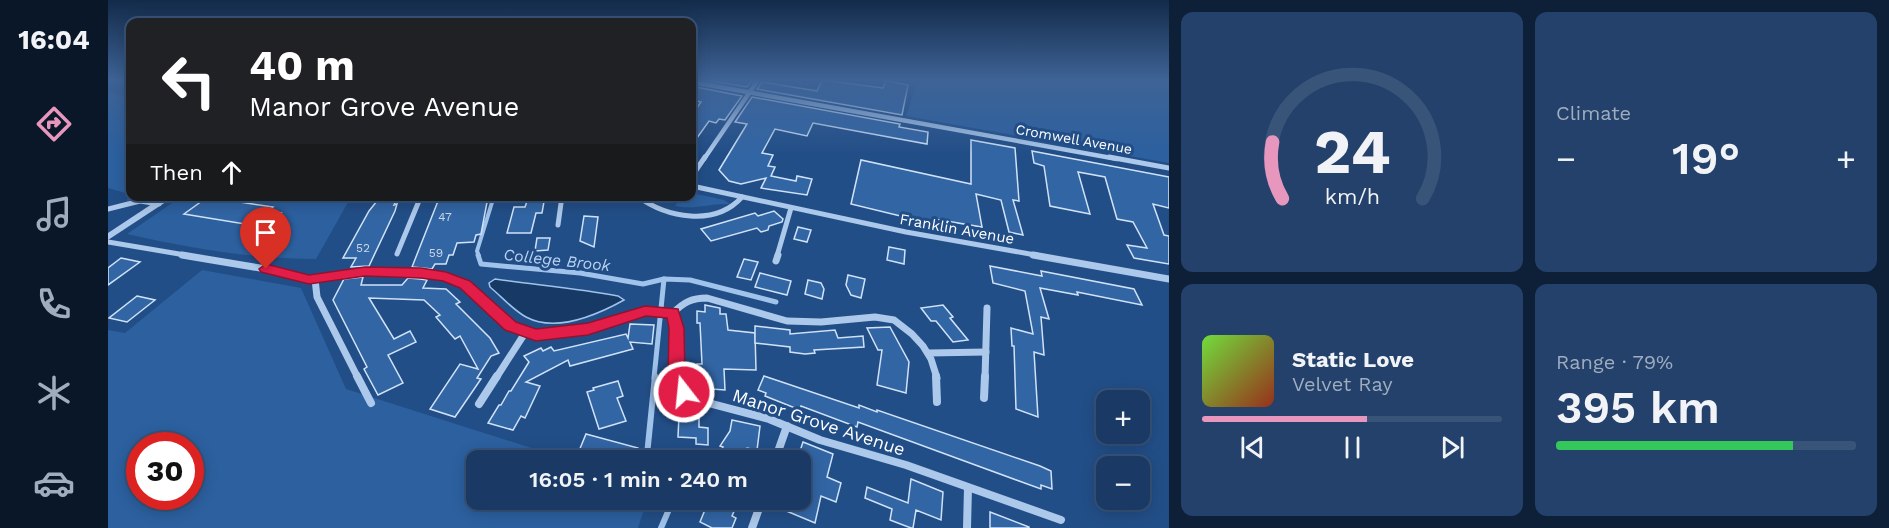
<!DOCTYPE html>
<meta charset="utf-8">
<style>
:root{--surface:#1a3a65;--page:#23416b;--text:#f1f3f6;--muted:#9fadbf;--line:#385479;--accent:#e797bd}
body{margin:0;font-family:"Work Sans",sans-serif;background:var(--page);color:var(--text);height:100vh;display:flex;flex-direction:column;font-size:22px;white-space:nowrap}
*{box-sizing:border-box;margin:0}
p{font-size:20px;color:var(--muted)}
.icon{flex:none;width:33px;height:33px;fill:none;stroke:currentColor;stroke-width:2;stroke-linecap:round;stroke-linejoin:round}
.map{position:relative;flex:1;overflow:hidden}
.panel{display:flex;flex-direction:column;gap:12px;padding:12px;background:#0e2038;width:720px}
.panel>*{flex:none}
.banner{position:absolute;left:18px;top:18px;width:570px;height:183px;border-radius:12px;box-shadow:0 3px 15px #0003,0 0 0 2px var(--line);background:#202124;color:#fff;overflow:hidden}
.controls{position:absolute;left:988px;top:390px;display:grid;gap:12px}
.controls a{display:grid;place-items:center;width:54px;height:54px;border-radius:12px;background:var(--surface);box-shadow:0 3px 15px #0003,0 0 0 2px var(--line);font-size:30px}
.speed{position:absolute;left:18px;top:432px;display:flex;gap:12px;font-size:30px;font-weight:700;text-align:center}
.speed>*{display:grid;place-content:center;width:78px;height:78px;border-radius:50%;background:var(--surface);box-shadow:0 3px 15px #0003,0 0 0 2px var(--line);line-height:1}
.speed .limit{border:9px solid #d22;background:#fff;color:#111}
.pin{position:absolute;display:grid;place-items:center;width:51px;height:51px;color:#fff;margin:-62px -26px;border-radius:50% 50% 50% 0;rotate:-45deg;box-shadow:0 0 6px #0007}
.pin .icon{rotate:45deg}
.me{position:absolute;width:66px;margin:-33px;rotate:344deg;stroke-linejoin:round;filter:drop-shadow(0 0 4px #0008)}
.turn{display:flex;align-items:center;gap:21px;height:126px;padding:0 24px;font-size:27px}
.turn .icon{width:78px;height:78px;stroke-width:2.5}
.turn b{display:block;font-size:42px;line-height:51px}
.then{display:flex;align-items:center;height:57px;padding:0 24px;background:#0003;gap:12px;font-size:22px}
.big{font-size:45px;font-weight:600;line-height:1.1}
.panel .widget{flex:1;display:flex;flex-direction:column;justify-content:center;gap:9px;min-width:0;padding:0 21px;border-radius:12px;background:var(--page)}
.panel .dial{align-items:center;gap:0}
.dial svg{height:156px;overflow:visible;fill:none;stroke:var(--line);stroke-width:7;stroke-linecap:round;text-anchor:middle}
.dial text{fill:var(--text);stroke:none}
.song{display:flex;align-items:center;gap:18px}
.cover{width:72px;height:72px;border-radius:9px;background:linear-gradient(135deg,hsl(100 70% 55%),hsl(10 70% 35%))}
.played{height:6px;border-radius:3px;background:linear-gradient(90deg,var(--accent) 55%,var(--line) 55%)}
.keys{display:flex;justify-content:space-around;direction:ltr}
.heat{display:flex;justify-content:space-between;align-items:center;font-size:33px;direction:ltr}
.charge{height:9px;border-radius:4px;background:linear-gradient(90deg,#34c759 79%,var(--line) 0)}
.panel .tiles{flex:1;display:grid;gap:12px;grid-template-columns:repeat(2,1fr)}
.trip{position:absolute;left:358px;top:450px;width:345px;height:60px;border-radius:12px;background:var(--surface);box-shadow:0 3px 15px #0003,0 0 0 2px var(--line);font-weight:600;line-height:60px;text-align:center}
main{display:flex;flex:1;min-height:0}
.menu{display:flex;flex-direction:column;width:108px;justify-content:space-around;align-items:center;background:#0a1728;color:var(--muted)}
.menu .icon{width:42px;height:42px}
.menu .active{color:var(--accent)}
.menu b{font-size:27px;color:var(--text)}
.map>svg:first-child{display:block}
</style>
<main>
<nav class="menu">
<b>16:04</b>
<svg class="icon active" aria-label="directions" viewBox="0 0 24 24"><path d="M12 3l9 9-9 9-9-9zM9 14v-3h6M13 9l2 2-2 2"/></svg>
<svg class="icon" aria-label="music" viewBox="0 0 24 24"><path d="M9 18V5l10-2v13"/><circle cx="6" cy="18" r="3"/><circle cx="16" cy="16" r="3"/></svg>
<svg class="icon" aria-label="phone" viewBox="0 0 24 24"><path d="M5 4h4l2 5-3 2q2 4 5 5l2-3 5 2v4C11 20 4 13 5 4z"/></svg>
<svg class="icon" aria-label="climate" viewBox="0 0 24 24"><path d="M12 3v18M4 7l16 10M4 17L20 7"/></svg>
<svg class="icon" aria-label="car" viewBox="0 0 24 24"><path d="M5 17H2v-5l4-1 3-4h7l3 4 3 1v5h-3M9 17h6M6 11h13"/><circle cx="7" cy="17" r="2"/><circle cx="17" cy="17" r="2"/></svg>
</nav>
<div class="map">
<svg width="1061" height="528" viewBox="0 0 1061 528">
<rect width="100%" height="100%" fill="#224e87"/>
<g fill="#2c609f" fill-rule="evenodd">
<polygon points="810,80 1061,80 1061,163 798,116"/>
<polygon points="0,92 22,97 22,196 31,197 19,201 21,194 0,188"/>
<path d="M584 193 616 200 622 204C603 203 586 210 567 206L573 197 584 196Z"/>
<path d="M73 197H101L77 214 143 225 149 220 161 222 172 213 160 211 164 207 125 201 126 197H243L208 259C144 259 81 248 19 234Z"/>
<path d="M94 270 193 288 238 389 461 460H369V500H539L530 528H0V330L17 333ZM32 446H82V496H32Z"/>
</g>
<path fill="#173966" stroke="#a0c3eb" stroke-width="1.5" d="M387 279C428 285 469 288 510 296L516 300C489 315 448 333 418 317 405 310 394 297 382 287L381 283Z"/>
<g fill="none" stroke-linecap="round" stroke-linejoin="round">
<polyline stroke="#a0c3eb" stroke-width="4" points="371,256 369,251 386,196"/>
<g stroke="#a0c3eb" stroke-width="5">
<polyline points="370,255 373,264 472,273 535,284 556,279 582,280 668,302"/>
<polyline points="546,378 556,279"/>
</g>
<g stroke="#a0c3eb" stroke-width="6">
<polyline points="547,376 539,455 550,460"/>
<polyline points="553,528 565,500"/>
</g>
</g>
<g fill="#3265a4" stroke="#d0e2f7" stroke-width="1.5">
<polygon points="597,80 645,80 639,87"/>
<polygon points="714,80 775,88 778,81 800,85 794,115 649,89 654,82 709,91"/>
<polygon points="588,87 634,96 617,120 611,119 608,123 601,121 584,145 584,115 593,102 584,100 584,93"/>
<polygon points="644,97 792,124 791,127 820,132 819,144 705,123 699,136 667,129 654,153 665,155 660,166 667,167 663,176 688,181 689,176 704,179 699,195 653,188 658,178 633,184 621,181 611,170 639,124 627,122"/>
<polygon points="863,140 907,148 911,201 905,200 915,235 901,232 893,200 868,194 874,227 826,219 826,223 813,221 743,204 753,160 863,184"/>
<polygon points="924,151 1061,177 1061,208 1045,204 1056,235 1061,236 1061,264 1026,258 1019,245 1039,248 1025,222 1009,219 997,177 970,172 982,214 942,206 936,166 926,163"/>
<polygon points="101,196 131,196 125,201 165,207 160,211 173,213 161,223 149,220 143,225 76,214"/>
<polygon points="273,196 290,196 286,205 289,204 287,211 261,266 243,267 248,258 235,258 261,211"/>
<polygon points="332,196 380,197 373,234 368,235 366,242 349,243 345,255 341,255 338,264 327,264 324,269 304,267"/>
<polygon points="421,196 437,196 434,213 428,213 423,233 399,233 406,207 417,207"/>
<polygon points="666,211 675,219 674,222 661,226 660,230 653,232 649,228 603,241 593,229 647,213 650,216"/>
<polygon points="476,216 490,217 486,247 472,241"/>
<polygon points="690,227 703,230 699,242 686,239"/>
<polygon points="429,238 442,238 440,250 427,251"/>
<polygon points="781,247 797,250 796,264 779,260"/>
<polygon points="13,258 32,262 0,285 0,268"/>
<polygon points="636,259 650,262 643,280 629,277"/>
<polygon points="882,266 934,276 933,271 1026,289 1034,305 969,292 970,295 932,288 941,319 933,317 936,355 926,352 930,417 908,409 906,346 904,346 903,328 925,334 917,291 885,283"/>
<polygon points="652,273 683,281 679,295 647,287"/>
<polygon points="740,275 757,279 753,298 743,295 738,285"/>
<polygon points="255,277 253,285 294,285 300,278 312,279 319,280 315,288 338,289 352,302 348,304 382,338 391,353 383,356 369,378 373,379 347,417 322,409 352,364 370,369 352,336 347,339 328,317 332,315 316,300 261,298 286,339 302,331 308,342 280,355 295,383 270,395 256,369 259,367 225,300 236,279"/>
<polygon points="700,280 713,283 716,289 714,299 697,294"/>
<polygon points="29,296 47,300 19,322 1,318"/>
<polygon points="597,305 612,308 612,314 618,314 620,330 647,333 648,370 616,369 617,390 590,388 589,364 594,364 592,323 589,323 589,311 597,312"/>
<polygon points="835,305 845,317 842,318 860,340 845,342 828,321 823,321 813,308"/>
<polygon points="522,324 546,325 544,344 522,342 525,349 462,366 460,360 418,382 432,386 417,418 413,416 405,430 380,423 391,405 393,405 401,391 403,391 421,362 416,356 433,348 435,351 443,347 446,351 518,334 520,338"/>
<polygon points="647,326 682,330 682,334 727,330 730,338 755,336 756,347 706,350 707,353 697,354 682,352 682,347 647,343"/>
<polygon points="782,327 801,362 798,393 769,385 774,350 770,350 759,328"/>
<polygon points="656,376 751,408 751,405 769,412 769,410 932,466 943,471 944,489 933,485 933,489 750,422 749,427 693,406 692,410 657,396 658,393 650,390"/>
<polygon points="510,381 515,396 509,398 518,421 491,429 479,392 486,390 485,388"/>
<polygon points="571,415 591,416 591,427 600,428 600,445 588,444 588,438 570,437"/>
<polygon points="624,420 652,426 649,450 639,448 634,460 609,460 615,447 612,446 622,431"/>
<polygon points="478,434 530,448 528,459 499,453 497,458 471,451"/>
<polygon points="695,442 725,454 719,477 733,483 728,502 713,496 707,523 676,510 679,500 693,500 693,460 689,460"/>
<polygon points="803,479 835,492 833,520 808,510 805,528 803,528 782,520 784,509 757,498 759,487 800,503"/>
<polygon points="601,500 631,500 624,516 628,518 624,528 604,528 592,522"/>
<polygon points="882,512 921,527 921,528 882,528"/>
</g>
<g fill="none" stroke-linecap="round" stroke-linejoin="round">
<g stroke="#acc8ea" stroke-width="4.5">
<polyline points="584,82 1009,159"/>
<polyline points="596,159 650,80"/>
</g>
<g stroke="#acc8ea" stroke-width="5">
<polyline points="1001,157 1061,168"/>
<polyline points="584,176 597,157"/>
<polyline points="584,186 798,232 933,256"/>
<path d="M529 196C559 218 607 227 634 197"/>
<polyline points="0,209 32,201 51,204"/>
<polyline points="450,225 454,196"/>
<polyline points="0,242 83,256"/>
<polyline points="289,254 313,196"/>
<polyline points="669,256 683,208"/>
</g>
<g stroke="#acc8ea" stroke-width="7">
<polyline points="74,255 158,269 197,279 257,271 313,273 337,277 357,285 402,326 428,335 480,329 537,311 565,313 568,328 570,378"/>
<polyline points="925,255 1061,279"/>
<polyline points="668,261 670,255"/>
<polyline points="207,279 209,297 250,378"/>
<path d="M565 313C576 302 584 298 599 298L679 321 713 322 767 317 786 320 804 334 815 346 823 359 829 378"/>
<polyline points="821,353 878,352"/>
<polyline points="388,378 417,333"/>
<polyline points="877,378 879,308"/>
</g>
<g stroke="#acc8ea" stroke-width="8">
<polyline points="249,376 263,403"/>
<polyline points="570,376 570,382 576,392 589,400 661,419 712,440 798,465 953,520"/>
<polyline points="828,376 829,402"/>
<polyline points="876,398 877,376"/>
<polyline points="371,404 389,376"/>
<polyline points="667,460 679,426"/>
<polyline points="644,528 654,500"/>
<polyline points="859,528 860,488"/>
</g>
<polygon fill="#acc8ea" fill-rule="evenodd" points="56,196 67,196 0,240 0,233"/>
</g>
<linearGradient id="sky" x2="0" y2="1"><stop stop-color="#132b4a"/><stop offset="0.52" stop-color="#3e6396"/><stop offset="1" stop-color="#3e6396" stop-opacity="0"/></linearGradient>
<rect width="1061" height="154" fill="url(#sky)"/>
<polygon fill="#e11d48" stroke="#92132f" stroke-width="1.5" points="158,264 201,275 257,267 313,268 338,272 362,281 408,322 428,329 480,323 537,306 570,309 576,328 577,376 585,392 583,396 576,399 570,396 560,376 561,328 559,318 538,316 480,335 428,341 397,330 352,288 335,281 313,278 257,276 201,284 153,272 151,269"/>
<g text-anchor="middle" dominant-baseline="central" stroke-width="6" stroke-linejoin="round" paint-order="stroke">
<g font-size="12" fill="#ccd8e8">
<text x="337" y="217">47</text>
<text x="255" y="248">52</text>
<text x="328" y="253">59</text>
</g>
<g font-size="14" fill="#fff" stroke="#224e87">
<text transform="translate(966 139) rotate(10)">Cromwell Avenue</text>
</g>
<g font-size="15" fill="#fff" stroke="#224e87">
<text transform="translate(849 229) rotate(10)">Franklin Avenue</text>
</g>
<g font-size="16" font-style="italic" fill="#b8d2f1" stroke="#224e87">
<text transform="translate(449 260) rotate(6)">College Brook</text>
</g>
<g font-size="18" fill="#fff" stroke="#224e87">
<text transform="translate(711 422) rotate(18)">Manor Grove Avenue</text>
</g>
</g>
</svg>
<div class="controls">
<a>+</a>
<a>−</a>
</div>
<div class="speed"><div class="limit">30</div></div>
<div class="pin" style="left:158px;top:269px;background:#d93025"><svg class="icon" aria-label="arrive" viewBox="0 0 24 24"><path d="M6 21V4h12l-3 4 3 4H6"/></svg></div>
<svg class="me" style="left:576px;top:392px" viewBox="-20 -20 40 40"><circle r="17" fill="#e11d48" stroke="#fff" stroke-width="3"/><path d="M0-11L8 9 0 5-8 9z" fill="#fff"/></svg>
<div class="trip">16:05 · 1 min · 240 m</div>
<div class="banner">
<div class="turn"><svg class="icon" aria-label="left" viewBox="0 0 24 24"><path d="M17 20v-9H6M10 6l-5 5 5 5"/></svg><div><b>40 m</b>Manor Grove Avenue</div></div>
<div class="then">Then<svg class="icon" aria-label="ahead" viewBox="0 0 24 24"><path d="M12 20V5M6 11l6-6 6 6"/></svg></div>
</div>
</div>
<section class="panel">
<div class="tiles">
<div class="widget dial"><svg viewBox="0 0 100 80">
<path d="M14 69A42 42 0 1 1 86 69"/>
<path d="M14 69A42 42 0 0 1 9 40" stroke="#e797bd"/>
<text x="50" y="56" font-size="32" font-weight="700">24</text>
<text x="50" y="72" font-size="11">km/h</text>
</svg></div>
<div class="widget"><p>Climate</p>
<div class="heat"><a>−</a><b class="big">19°</b><a>+</a></div>
</div>
<div class="widget">
<div class="song"><i class="cover"></i><div><b>Static Love</b><p>Velvet Ray</p></div></div>
<div class="played"></div>
<div class="keys"><svg class="icon" aria-label="previous" viewBox="0 0 24 24"><path d="M18 5L8 12l10 7zM5 5v14"/></svg><svg class="icon" aria-label="pause" viewBox="0 0 24 24"><path d="M8 5v14M16 5v14"/></svg><svg class="icon" aria-label="next" viewBox="0 0 24 24"><path d="M6 5l10 7-10 7zM19 5v14"/></svg></div>
</div>
<div class="widget"><p>Range · 79%</p><b class="big">395 km</b><div class="charge"></div></div>
</div>
</section>
</main>
